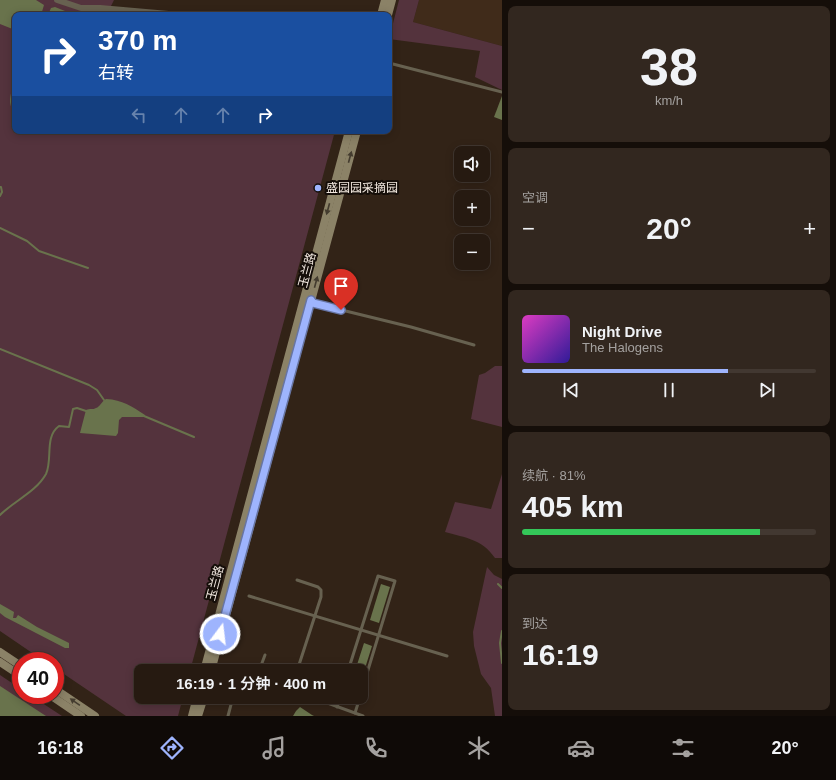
<!DOCTYPE html>
<html lang="zh">
<meta charset="utf-8">
<style>
:root{--surface:#261a11;--page:#32271f;--text:#f1f3f6;--muted:#a4a19f;--line:#423831;--accent:#9eb4fd}
body{margin:0;font-family:Helvetica,"Noto Sans SC",sans-serif;background:var(--page);color:var(--text);height:100vh;display:flex;flex-direction:column;font-size:15px;white-space:nowrap}
*{box-sizing:border-box;margin:0}
p{font-size:13px;color:var(--muted)}
.icon{flex:none;width:22px;height:22px;fill:none;stroke:currentColor;stroke-width:2;stroke-linecap:round;stroke-linejoin:round}
.map{position:relative;flex:1;overflow:hidden}
.sheet{display:flex;flex-direction:column;gap:6px;padding:6px;background:#150e09;width:334px}
.sheet>*{flex:none}
.banner{position:absolute;left:12px;top:12px;width:380px;height:122px;border-radius:8px;box-shadow:0 2px 10px #0003,0 0 0 1px var(--line);background:#1a4fa0;color:#fff;overflow:hidden}
.controls{position:absolute;left:454px;top:146px;display:grid;gap:8px}
.controls a{display:grid;place-items:center;width:36px;height:36px;border-radius:8px;background:var(--surface);box-shadow:0 2px 10px #0003,0 0 0 1px var(--line);font-size:20px}
.speed{position:absolute;left:12px;top:652px;display:flex;gap:8px;font-size:20px;font-weight:700;text-align:center}
.speed>*{display:grid;place-content:center;width:52px;height:52px;border-radius:50%;background:var(--surface);box-shadow:0 2px 10px #0003,0 0 0 1px var(--line);line-height:1}
.speed .limit{border:6px solid #d22;background:#fff;color:#111}
.pin{position:absolute;display:grid;place-items:center;width:34px;height:34px;color:#fff;margin:-41px -17px;border-radius:50% 50% 50% 0;rotate:-45deg;box-shadow:0 0 4px #0007}
.pin .icon{rotate:45deg}
.me{position:absolute;width:44px;margin:-22px;rotate:15deg;stroke-linejoin:round;filter:drop-shadow(0 0 3px #0008)}
.turn{display:flex;align-items:center;gap:14px;height:84px;padding:0 20px;font-size:18px}
.turn .icon{width:52px;height:52px;stroke-width:2.5}
.turn b{display:block;font-size:28px;line-height:34px}
.lanes{display:flex;align-items:center;height:38px;padding:0 20px;background:#0003;justify-content:center;gap:20px;direction:ltr}
.lanes .off{opacity:.35}
.big{font-size:30px;font-weight:600;line-height:1.1}
.sheet .card{flex:1;display:flex;flex-direction:column;justify-content:center;gap:6px;min-width:0;padding:0 14px;border-radius:8px;background:var(--page)}
.sheet .dial{align-items:center;gap:0}
.dial b{font-size:52px;line-height:1}
.song{display:flex;align-items:center;gap:12px}
.cover{width:48px;height:48px;border-radius:6px;background:linear-gradient(135deg,hsl(310 70% 55%),hsl(250 70% 35%))}
.played{height:4px;border-radius:2px;background:linear-gradient(90deg,var(--accent) 70%,var(--line) 70%)}
.keys{display:flex;justify-content:space-around;direction:ltr}
.heat{display:flex;justify-content:space-between;align-items:center;font-size:22px;direction:ltr}
.charge{height:6px;border-radius:3px;background:linear-gradient(90deg,#34c759 81%,var(--line) 0)}
.trip{position:absolute;left:134px;top:664px;width:234px;height:40px;border-radius:8px;background:var(--surface);box-shadow:0 2px 10px #0003,0 0 0 1px var(--line);font-weight:600;line-height:40px;text-align:center}
.dock{display:flex;height:64px;justify-content:space-around;align-items:center;background:#0f0a07;color:var(--muted)}
.dock .icon{width:28px;height:28px}
.dock .current{color:var(--accent)}
.dock b{font-size:18px;color:var(--text)}
main{display:flex;flex:1;min-height:0}
.map>svg:first-child{display:block}
</style>
<main>
<div class="map">
<svg width="502" height="716" viewBox="0 0 502 716">
<rect width="100%" height="100%" fill="#322317"/>
<polygon fill="#402b1a" points="419,0 502,0 502,46 413,22"/>
<g fill="#54333d">
<polygon points="0,0 114,0 107,14 112,15 15,15 15,131 335,131 190,671 141,671 141,697 183,697 178,716 126,716 55,668 55,661 44,661 0,631"/>
<polygon points="399,0 419,0 413,22 502,46 502,90 475,77 480,51 389,39"/>
<polygon points="495,366 502,366 502,427 471,419 479,375 485,373"/>
<path d="M502 474V558H495C482 539 466 538 445 532L455 502 491 509Z"/>
<polygon points="487,567 494,575 502,579 502,716 495,716 491,688 481,674 474,646 473,632"/>
<polygon points="0,675 21,689 21,695 30,695 62,716 0,716"/>
</g>
<g fill="#69734c">
<polygon points="0,0 36,0 44,5 41,15 15,15 15,30 0,24"/>
<polygon points="55,7 75,15 48,15 51,8"/>
<path d="M15 83V113C7 105 10 93 15 83Z"/>
<polygon points="502,96 502,120 494,117"/>
<path d="M106 399C123 400 131 406 145 415V417H122L119 420 118 433 116 436 80 433 86 410C90 408 93 410 96 408 100 407 101 402 106 399Z"/>
<polygon points="381,584 390,587 379,623 370,620"/>
<polygon points="0,604 14,612 13,618 16,618 18,615 37,627 69,643 69,648 65,648 5,617 0,613"/>
<polygon points="364,643 372,646 361,681 361,671 355,671"/>
<polygon points="0,686 46,716 0,716"/>
<polygon points="300,707 312,715 314,716 293,716 296,711"/>
</g>
<g fill="none" stroke-linecap="round" stroke-linejoin="round">
<g stroke="#69734c" stroke-width="2">
<polyline points="0,187 1,187 2,192 0,196"/>
<polyline points="0,228 27,241 39,251 88,268"/>
<polyline points="0,349 89,385 97,390 104,400"/>
<polyline points="144,416 194,437"/>
<path d="M0 515C14 501 36 492 46 474 53 459 44 437 59 426L69 427 73 409 77 408 86 411"/>
<polyline points="498,584 502,588"/>
<polyline points="502,631 500,643 502,663"/>
</g>
<g stroke="#676150" stroke-width="3">
<polyline points="389,63 502,92"/>
<polyline points="312,301 313,303 411,327 474,345"/>
<polyline points="297,580 318,587 321,590 321,597 297,671"/>
<polyline points="249,596 447,656"/>
<polyline points="214,664 228,667 240,671"/>
<polyline points="259,671 265,655"/>
<polyline points="348,671 378,576 395,581 361,693"/>
<polyline points="311,697 363,716"/>
<polyline points="337,707 340,697"/>
<polyline points="355,713 360,697"/>
<polyline points="228,716 233,697"/>
</g>
<polyline stroke="#676150" stroke-width="6" points="57,0 81,8 100,8 180,15"/>
<g stroke="#8b8267" stroke-width="8">
<polyline points="381,15 385,0"/>
<polyline points="388,15 392,0"/>
<polyline points="0,652 21,666"/>
<polyline points="0,662 21,676"/>
<polyline points="204,671 349,131"/>
<polyline points="211,671 357,131"/>
<polyline points="55,689 95,716"/>
<polyline points="50,695 81,716"/>
<polyline points="192,716 197,697"/>
<polyline points="198,716 204,697"/>
</g>
</g>
<defs><path id="oneway-solid" d="M-6-.8H1V-3.2L6.5 0L1 3.2V.8H-6Z"/></defs>
<g fill="#443c2f">
<use href="#oneway-solid" transform="translate(350 157) rotate(-75)"/>
<use href="#oneway-solid" transform="translate(328 209) rotate(105)"/>
<use href="#oneway-solid" transform="translate(316 282) rotate(-75)"/>
<use href="#oneway-solid" transform="translate(75 702) rotate(-145)"/>
</g>
<g fill="none" stroke-linecap="round" stroke-linejoin="round">
<g stroke="#6775a4" stroke-width="10">
<polyline id="route" points="220,634 311,300 313,303 341,310"/>
</g>
<use href="#route" stroke="#9eb4fd" stroke-width="7"/>
</g>
<circle fill="#9eb4fd" stroke="#150e09" stroke-width="1.5" cx="318" cy="188" r="4"/>
<g text-anchor="middle" dominant-baseline="central" stroke-width="4" stroke-linejoin="round" paint-order="stroke">
<g font-size="12" fill="#f1e7df" stroke="#150e09" text-anchor="start">
<text x="326" y="188">盛园园采摘园</text>
</g>
<g font-size="12" fill="#f1e7df" stroke="#150e09">
<text transform="translate(307 270) rotate(-75)">玉兰路</text>
<text transform="translate(215 583) rotate(-75)">玉兰路</text>
</g>
</g>
</svg>
<div class="controls">
<a><svg class="icon" aria-label="sound" viewBox="0 0 24 24"><path d="M4 9h4l5-4v14l-5-4H4zM17 9q2 3 0 6"/></svg></a>
<a>+</a>
<a>−</a>
</div>
<div class="speed"><div class="limit">40</div></div>
<div class="pin" style="left:341px;top:310px;background:#d93025"><svg class="icon" aria-label="arrive" viewBox="0 0 24 24"><path d="M6 21V4h12l-3 4 3 4H6"/></svg></div>
<svg class="me" style="left:220px;top:634px" viewBox="-20 -20 40 40"><circle r="17" fill="#9eb4fd" stroke="#fff" stroke-width="3"/><path d="M0-11L8 9 0 5-8 9z" fill="#fff"/></svg>
<div class="trip">16:19 · 1 分钟 · 400 m</div>
<div class="banner">
<div class="turn"><svg class="icon" aria-label="right" viewBox="0 0 24 24"><path d="M7 20v-9h11M14 6l5 5-5 5"/></svg><div><b>370 m</b>右转</div></div>
<div class="lanes"><svg class="icon off" aria-label="left" viewBox="0 0 24 24"><path d="M17 20v-9H6M10 6l-5 5 5 5"/></svg><svg class="icon off" aria-label="ahead" viewBox="0 0 24 24"><path d="M12 20V5M6 11l6-6 6 6"/></svg><svg class="icon off" aria-label="ahead" viewBox="0 0 24 24"><path d="M12 20V5M6 11l6-6 6 6"/></svg><svg class="icon" aria-label="right" viewBox="0 0 24 24"><path d="M7 20v-9h11M14 6l5 5-5 5"/></svg></div>
</div>
</div>
<section class="sheet">
<div class="card dial"><b>38</b><p>km/h</p></div>
<div class="card"><p>空调</p>
<div class="heat"><a>−</a><b class="big">20°</b><a>+</a></div>
</div>
<div class="card">
<div class="song"><i class="cover"></i><div><b>Night Drive</b><p>The Halogens</p></div></div>
<div class="played"></div>
<div class="keys"><svg class="icon" aria-label="previous" viewBox="0 0 24 24"><path d="M18 5L8 12l10 7zM5 5v14"/></svg><svg class="icon" aria-label="pause" viewBox="0 0 24 24"><path d="M8 5v14M16 5v14"/></svg><svg class="icon" aria-label="next" viewBox="0 0 24 24"><path d="M6 5l10 7-10 7zM19 5v14"/></svg></div>
</div>
<div class="card"><p>续航 · 81%</p><b class="big">405 km</b><div class="charge"></div></div>
<div class="card"><p>到达</p><b class="big">16:19</b></div>
</section>
</main>
<nav class="dock">
<b>16:18</b>
<svg class="icon current" aria-label="directions" viewBox="0 0 24 24"><path d="M12 3l9 9-9 9-9-9zM9 14v-3h6M13 9l2 2-2 2"/></svg>
<svg class="icon" aria-label="music" viewBox="0 0 24 24"><path d="M9 18V5l10-2v13"/><circle cx="6" cy="18" r="3"/><circle cx="16" cy="16" r="3"/></svg>
<svg class="icon" aria-label="phone" viewBox="0 0 24 24"><path d="M5 4h4l2 5-3 2q2 4 5 5l2-3 5 2v4C11 20 4 13 5 4z"/></svg>
<svg class="icon" aria-label="climate" viewBox="0 0 24 24"><path d="M12 3v18M4 7l16 10M4 17L20 7"/></svg>
<svg class="icon" aria-label="car" viewBox="0 0 24 24"><path d="M5 17H2v-5l4-1 3-4h7l3 4 3 1v5h-3M9 17h6M6 11h13"/><circle cx="7" cy="17" r="2"/><circle cx="17" cy="17" r="2"/></svg>
<svg class="icon" aria-label="filters" viewBox="0 0 24 24"><path d="M4 7h16M4 17h16"/><circle cx="9" cy="7" r="2"/><circle cx="15" cy="17" r="2"/></svg>
<b>20°</b>
</nav>
